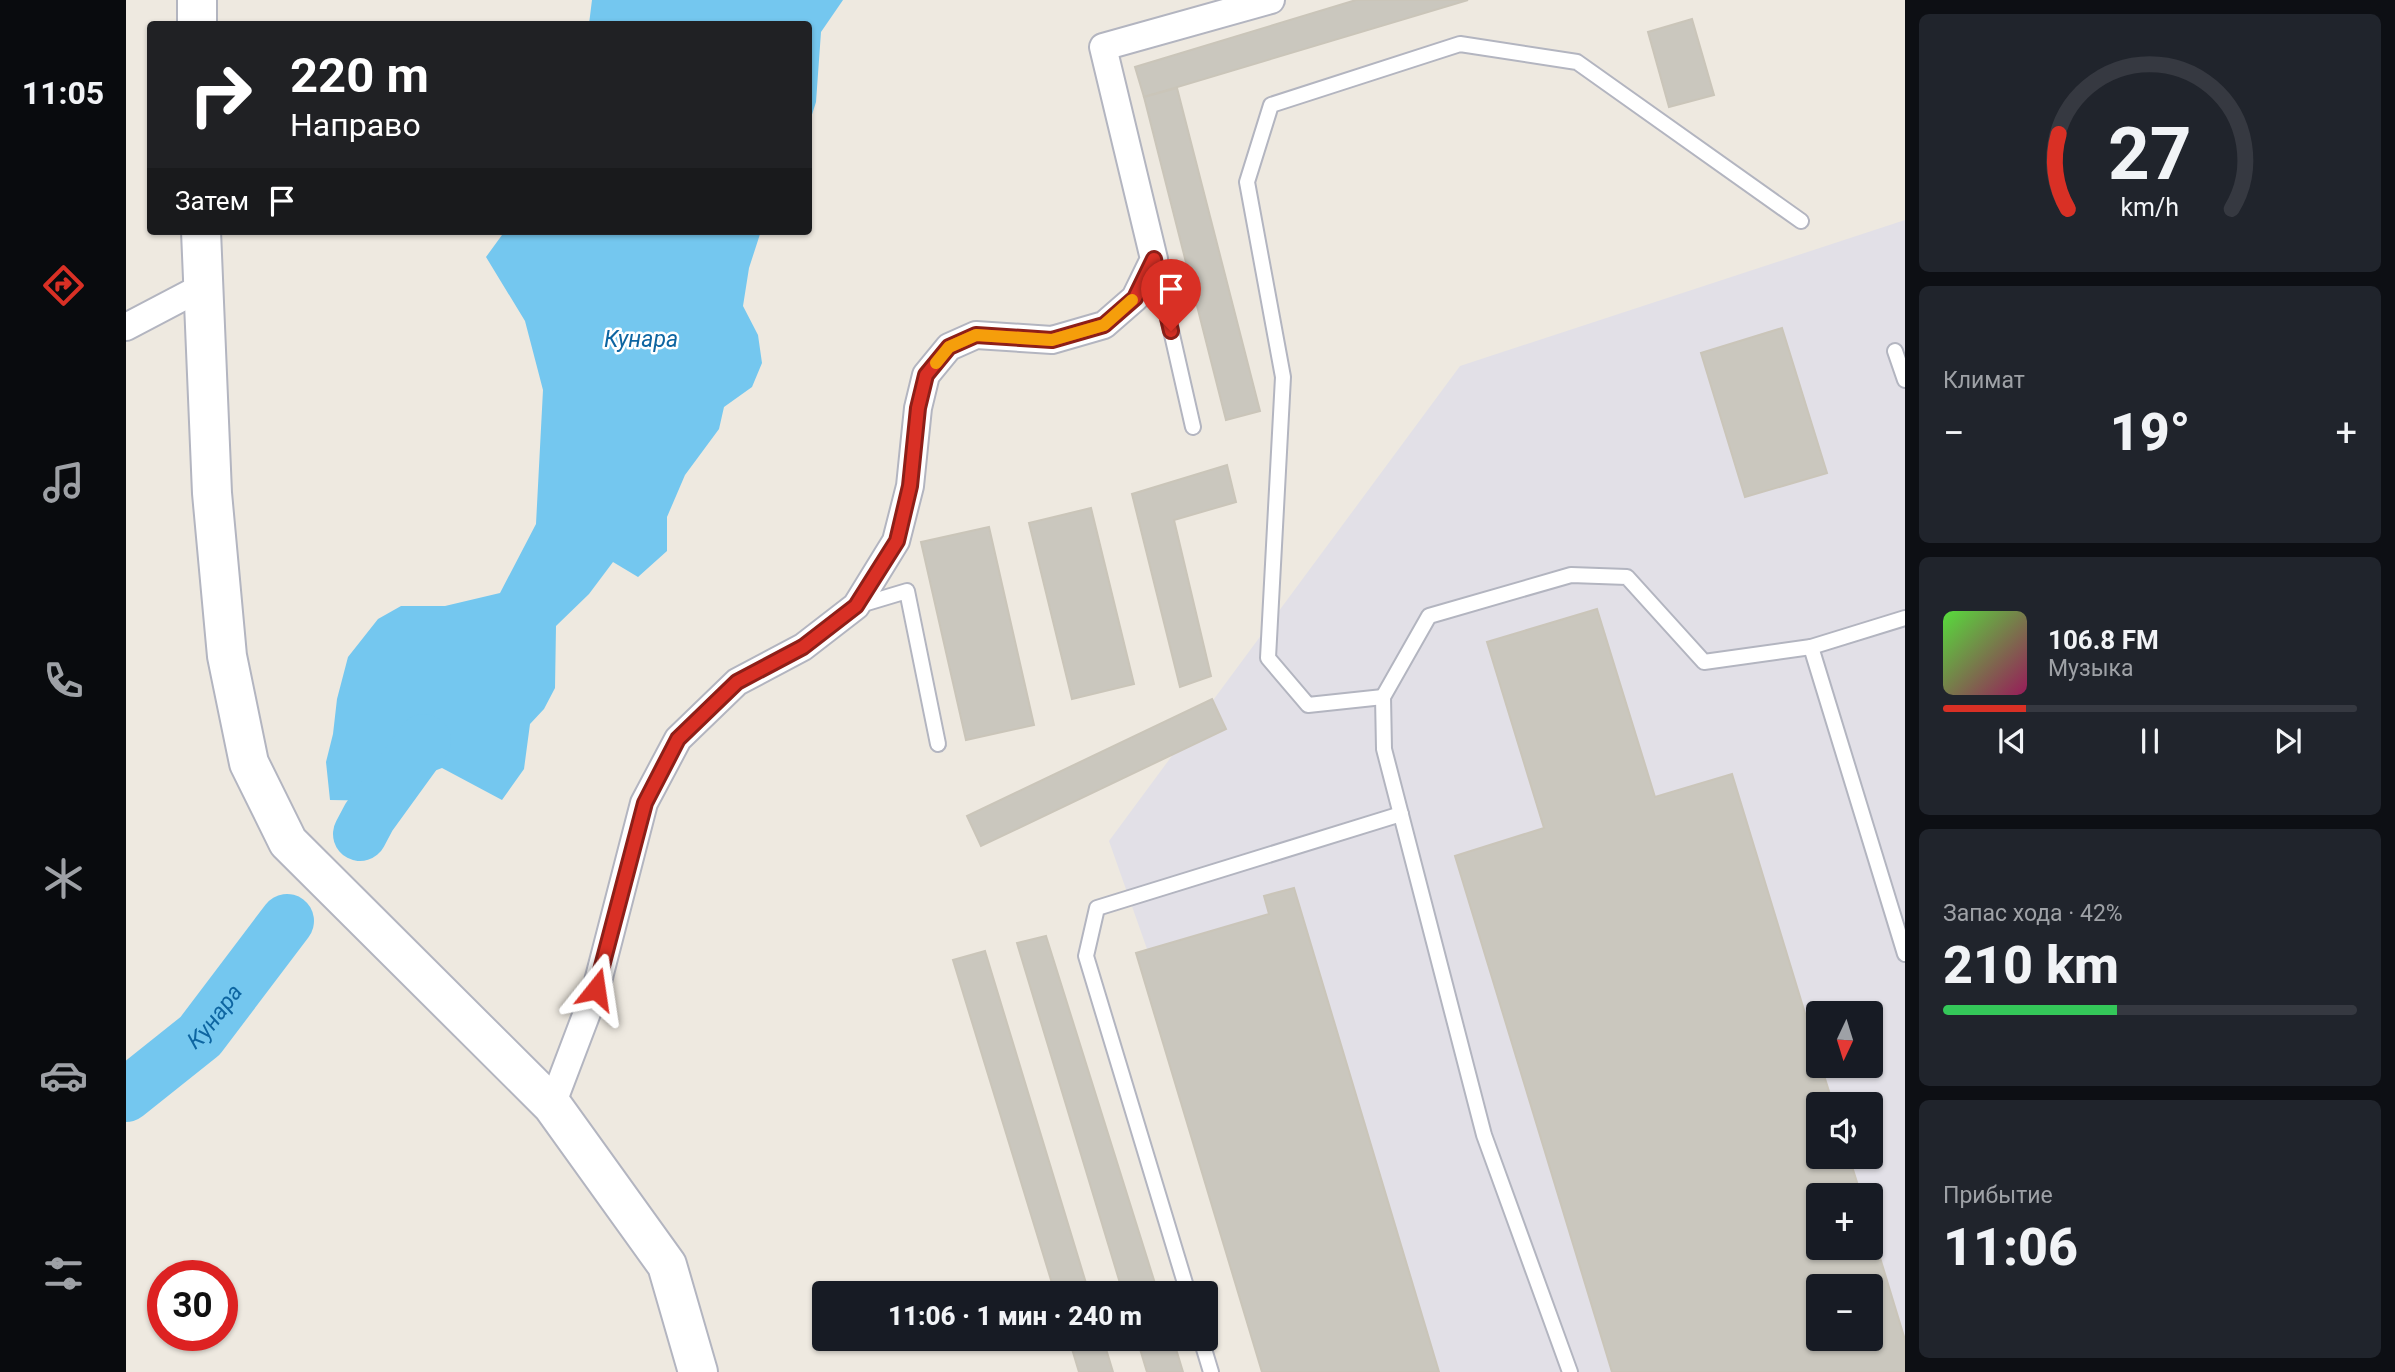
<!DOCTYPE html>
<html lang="ru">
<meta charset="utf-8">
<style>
:root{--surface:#171b24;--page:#20242c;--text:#f1f3f6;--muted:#9ea1a6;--line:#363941;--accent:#d93025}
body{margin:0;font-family:Roboto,sans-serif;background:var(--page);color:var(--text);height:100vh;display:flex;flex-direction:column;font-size:26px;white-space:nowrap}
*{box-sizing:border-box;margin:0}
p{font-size:23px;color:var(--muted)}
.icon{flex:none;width:38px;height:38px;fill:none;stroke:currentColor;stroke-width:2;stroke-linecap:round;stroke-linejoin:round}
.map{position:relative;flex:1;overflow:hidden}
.sheet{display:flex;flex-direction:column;gap:14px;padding:14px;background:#0d0f14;width:490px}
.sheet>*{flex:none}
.guide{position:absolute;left:21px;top:21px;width:665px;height:214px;border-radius:7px;box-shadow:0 2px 5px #0004;background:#202124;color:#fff;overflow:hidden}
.needle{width:46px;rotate:184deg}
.tools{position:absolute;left:1680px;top:1001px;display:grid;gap:14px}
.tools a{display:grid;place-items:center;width:77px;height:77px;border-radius:7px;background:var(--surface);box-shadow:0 2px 5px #0004;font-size:35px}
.speed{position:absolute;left:21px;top:1260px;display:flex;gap:14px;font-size:35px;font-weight:700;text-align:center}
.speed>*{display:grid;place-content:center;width:91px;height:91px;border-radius:50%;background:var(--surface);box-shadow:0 2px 5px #0004;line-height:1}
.speed .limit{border:10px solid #d22;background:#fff;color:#111}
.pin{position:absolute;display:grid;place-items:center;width:60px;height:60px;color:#fff;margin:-72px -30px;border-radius:50% 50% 50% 0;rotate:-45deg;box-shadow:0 0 7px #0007}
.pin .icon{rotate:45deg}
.me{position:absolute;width:77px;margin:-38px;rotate:15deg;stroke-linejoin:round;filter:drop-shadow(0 0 5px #0008)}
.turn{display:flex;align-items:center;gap:24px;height:147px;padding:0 28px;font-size:32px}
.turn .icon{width:91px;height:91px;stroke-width:2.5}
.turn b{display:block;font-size:49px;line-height:60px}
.then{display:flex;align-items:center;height:66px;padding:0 28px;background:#0003;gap:14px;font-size:26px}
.big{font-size:52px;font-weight:800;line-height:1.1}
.sheet .card{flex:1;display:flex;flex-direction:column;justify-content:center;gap:10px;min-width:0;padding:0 24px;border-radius:10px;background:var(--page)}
.sheet .dial{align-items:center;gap:0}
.dial svg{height:182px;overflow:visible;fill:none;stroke:var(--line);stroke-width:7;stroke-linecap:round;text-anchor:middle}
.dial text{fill:var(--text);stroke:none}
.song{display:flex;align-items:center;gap:21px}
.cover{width:84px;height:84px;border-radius:10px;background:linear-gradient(135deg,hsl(110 70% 55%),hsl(330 70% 35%))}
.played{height:7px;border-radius:4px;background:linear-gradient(90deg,var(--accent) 20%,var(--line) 20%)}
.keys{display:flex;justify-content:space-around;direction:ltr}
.heat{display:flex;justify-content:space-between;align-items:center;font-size:38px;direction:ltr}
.charge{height:10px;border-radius:5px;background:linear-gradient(90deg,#34c759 42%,var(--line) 0)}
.trip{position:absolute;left:686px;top:1281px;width:406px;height:70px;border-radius:7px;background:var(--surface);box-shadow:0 2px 5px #0004;font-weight:800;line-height:70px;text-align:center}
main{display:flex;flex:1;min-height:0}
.menu{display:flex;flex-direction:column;width:126px;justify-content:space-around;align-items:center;background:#090b0e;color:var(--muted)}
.menu .icon{width:49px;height:49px}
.menu .active{color:var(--accent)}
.menu b{font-size:32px;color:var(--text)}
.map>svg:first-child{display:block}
</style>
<main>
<nav class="menu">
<b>11:05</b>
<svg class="icon active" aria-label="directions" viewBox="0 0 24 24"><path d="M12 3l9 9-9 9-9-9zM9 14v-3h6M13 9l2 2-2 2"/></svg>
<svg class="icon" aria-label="music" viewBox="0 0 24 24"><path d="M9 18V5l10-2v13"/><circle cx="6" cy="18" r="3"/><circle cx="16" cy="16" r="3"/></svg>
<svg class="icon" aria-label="phone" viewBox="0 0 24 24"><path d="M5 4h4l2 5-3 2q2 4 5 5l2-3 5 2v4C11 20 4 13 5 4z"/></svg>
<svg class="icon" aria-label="climate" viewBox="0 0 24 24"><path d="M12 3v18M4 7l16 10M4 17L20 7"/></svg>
<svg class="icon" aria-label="car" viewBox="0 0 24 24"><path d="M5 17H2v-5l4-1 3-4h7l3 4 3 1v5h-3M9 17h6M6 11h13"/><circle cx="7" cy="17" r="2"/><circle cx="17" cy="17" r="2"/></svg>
<svg class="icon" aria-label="filters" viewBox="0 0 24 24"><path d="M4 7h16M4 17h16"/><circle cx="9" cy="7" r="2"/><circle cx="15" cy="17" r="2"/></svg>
</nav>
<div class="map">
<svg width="1779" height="1372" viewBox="0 0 1779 1372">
<rect width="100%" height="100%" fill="#eee9e0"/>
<path fill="#e2e0e7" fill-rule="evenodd" d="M1779 220V1372H1170L983 841 1334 366ZM1692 1013H1745V1066H1692ZM1692 1104H1745V1157H1692ZM1692 1195H1745V1248H1692ZM1692 1286H1745V1339H1692Z"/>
<g fill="#74c7ef">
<polygon points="466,0 717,0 695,32 690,102 683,124 682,24 463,24"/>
<polygon points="383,231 635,231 623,268 617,306 632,335 636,363 626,387 598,407 593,429 559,475 541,517 541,551 512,577 487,562 463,594 430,626 429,688 418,709 404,724 398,769 376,800 316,768 287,779 261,801 204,800 200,762 207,734 211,699 222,657 252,619 275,606 319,606 374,593 410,524 417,390 399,321 360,257 376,235"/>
</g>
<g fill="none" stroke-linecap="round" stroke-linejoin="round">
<g stroke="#74c7ef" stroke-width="54">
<polyline points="234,834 243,817 298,741"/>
<path id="s1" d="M0 1095 74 1036 161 921"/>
</g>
</g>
<g fill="#cac7be" stroke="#cac5b9" stroke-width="2" fill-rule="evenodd">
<polygon points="1230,0 1342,0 1018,97 1009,67"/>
<polygon points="1566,19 1588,95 1543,107 1522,32"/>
<polygon points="1051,88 1134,411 1100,420 1018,97"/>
<polygon points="1656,328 1701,473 1619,497 1575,353"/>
<polygon points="1101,465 1110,502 1048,520 1085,676 1054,687 1006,494"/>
<polygon points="965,508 1008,684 946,699 903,523"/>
<polygon points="863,527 908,725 840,740 795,542"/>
<path d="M1471 609 1529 797 1606 774 1692 1056V1066H1695L1707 1104H1692V1157H1723L1735 1195H1692V1248H1745V1228L1779 1340V1372H1486L1329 856 1418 828 1361 642ZM1692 1286H1745V1339H1692Z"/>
<polygon points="1086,699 1100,729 855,846 841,816"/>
<polygon points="1168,888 1313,1372 1136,1372 1010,953 1143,914 1138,896"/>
<polygon points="920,936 1032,1293 997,1293 891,943"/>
<polygon points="859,951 963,1293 929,1293 827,960"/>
<polygon points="943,1339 977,1339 987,1372 953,1372"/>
<polygon points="1011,1339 1047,1339 1057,1372 1021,1372"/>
</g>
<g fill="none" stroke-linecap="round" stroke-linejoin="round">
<g stroke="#b3b5c0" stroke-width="18">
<g id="lane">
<polyline points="1029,260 1067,427"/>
<polyline points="1769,351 1779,380"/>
<polyline points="731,606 781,591 812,744"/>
<polyline points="1779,618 1685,647 1779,954"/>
<polyline points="1257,697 1182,705 1142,658 1157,377 1121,182 1145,105 1334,44 1451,62 1675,221"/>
<polyline points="1062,1293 960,956 971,908 1275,814"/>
<polyline points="1075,1339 1085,1372"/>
<polyline points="1444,1372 1358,1135 1258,749 1257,697 1303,616 1445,575 1501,577 1578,662 1685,647"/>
</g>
</g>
<g stroke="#b3b5c0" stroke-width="30">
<g id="street">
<polyline points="0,327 78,286"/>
<polyline points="426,1105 470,989 518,803 552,739 611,682 677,647 730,606 770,541 784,486 792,408 800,375 823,347 850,335 926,340 978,325 1009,298 1028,259 977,47 1145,0"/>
</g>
</g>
<g stroke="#b3b5c0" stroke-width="42">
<g id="secondary">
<polyline points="71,24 71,0"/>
<polyline points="75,231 86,493 101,656 123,763 162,842 426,1105 541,1265 572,1372"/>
</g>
</g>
<use href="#lane" stroke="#fff" stroke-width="14"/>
<use href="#street" stroke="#fff" stroke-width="26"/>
<use href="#secondary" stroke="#fff" stroke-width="38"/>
</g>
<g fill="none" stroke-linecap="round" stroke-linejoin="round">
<g stroke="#8d1f18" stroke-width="18">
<polyline id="route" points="470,989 519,803 552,739 611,682 677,647 730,606 771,541 784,486 792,408 800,375 823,347 850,335 926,340 978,325 1009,298 1028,259 1045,331"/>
</g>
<use href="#route" stroke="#d93025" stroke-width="12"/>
<polyline stroke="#f59e0b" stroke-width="12" points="810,363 823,347 850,335 926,340 978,325 1006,300"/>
</g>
<g text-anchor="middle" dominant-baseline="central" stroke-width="5" stroke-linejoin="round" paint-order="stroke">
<g font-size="23" font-style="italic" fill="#0d65a1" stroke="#fff">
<text x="515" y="339">Кунара</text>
<text stroke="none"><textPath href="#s1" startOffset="119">Кунара</textPath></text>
</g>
</g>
</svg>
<div class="tools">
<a><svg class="needle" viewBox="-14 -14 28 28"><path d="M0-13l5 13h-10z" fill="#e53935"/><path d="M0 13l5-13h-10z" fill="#9ea1a6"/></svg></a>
<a><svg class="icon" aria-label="sound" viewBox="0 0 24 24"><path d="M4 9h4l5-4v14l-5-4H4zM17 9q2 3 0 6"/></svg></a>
<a>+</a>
<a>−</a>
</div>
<div class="speed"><div class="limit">30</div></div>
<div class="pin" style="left:1045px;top:331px;background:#d93025"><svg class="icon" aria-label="arrive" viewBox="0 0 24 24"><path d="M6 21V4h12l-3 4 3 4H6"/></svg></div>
<svg class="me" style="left:470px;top:989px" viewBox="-20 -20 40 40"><path d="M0-17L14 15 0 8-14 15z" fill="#d93025" stroke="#fff" stroke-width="4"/></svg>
<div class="trip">11:06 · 1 мин · 240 m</div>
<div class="guide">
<div class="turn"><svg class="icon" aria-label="right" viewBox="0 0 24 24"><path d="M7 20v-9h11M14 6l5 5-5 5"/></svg><div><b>220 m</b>Направо</div></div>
<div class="then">Затем<svg class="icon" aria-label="arrive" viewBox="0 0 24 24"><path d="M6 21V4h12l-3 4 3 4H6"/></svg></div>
</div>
</div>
<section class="sheet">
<div class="card dial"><svg viewBox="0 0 100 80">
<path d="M14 69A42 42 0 1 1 86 69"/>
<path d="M14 69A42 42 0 0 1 10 36" stroke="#d93025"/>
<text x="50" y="56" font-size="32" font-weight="700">27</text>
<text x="50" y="72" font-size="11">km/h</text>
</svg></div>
<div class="card"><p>Климат</p>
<div class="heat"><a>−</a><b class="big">19°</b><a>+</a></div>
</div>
<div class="card">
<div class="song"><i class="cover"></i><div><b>106.8 FM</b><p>Музыка</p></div></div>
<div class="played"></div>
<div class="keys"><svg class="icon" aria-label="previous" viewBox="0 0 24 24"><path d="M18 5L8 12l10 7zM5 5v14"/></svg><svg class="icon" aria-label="pause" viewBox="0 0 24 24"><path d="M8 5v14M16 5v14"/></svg><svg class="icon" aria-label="next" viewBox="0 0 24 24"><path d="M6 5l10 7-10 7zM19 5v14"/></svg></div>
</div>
<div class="card"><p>Запас хода · 42%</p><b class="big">210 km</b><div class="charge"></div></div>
<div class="card"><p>Прибытие</p><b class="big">11:06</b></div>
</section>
</main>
